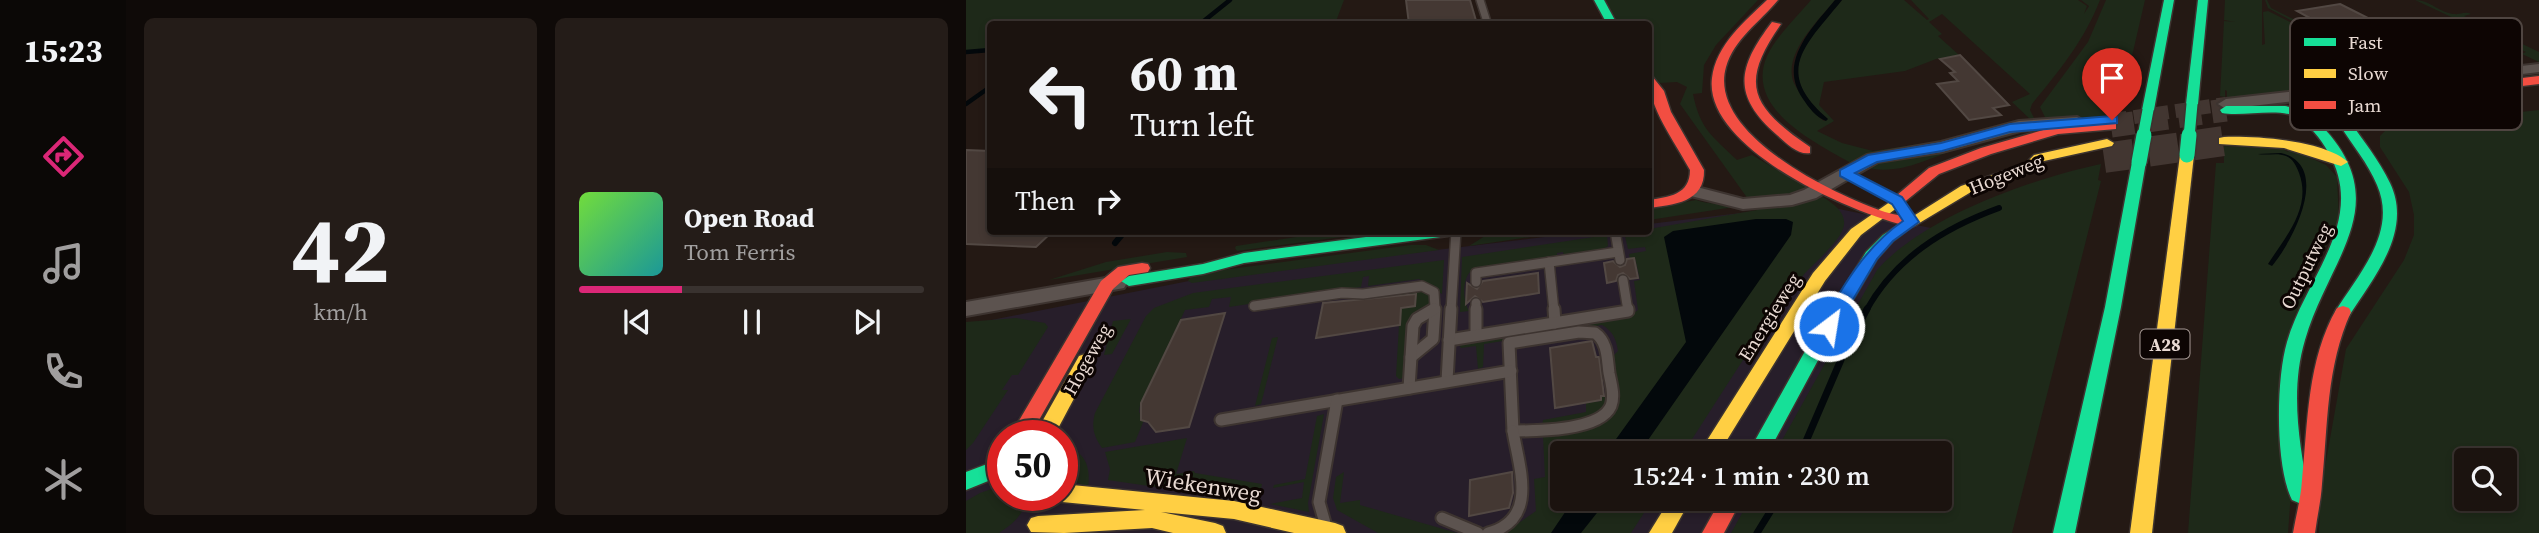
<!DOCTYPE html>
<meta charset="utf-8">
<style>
:root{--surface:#1b130f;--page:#241c18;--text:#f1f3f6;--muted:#a09e9e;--line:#39322f;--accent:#db2777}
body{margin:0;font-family:"Source Serif 4",serif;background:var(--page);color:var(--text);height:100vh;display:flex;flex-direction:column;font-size:26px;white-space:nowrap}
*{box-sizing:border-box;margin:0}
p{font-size:23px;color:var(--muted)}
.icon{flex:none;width:38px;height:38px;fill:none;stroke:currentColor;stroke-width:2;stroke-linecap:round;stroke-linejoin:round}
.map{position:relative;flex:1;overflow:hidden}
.drawer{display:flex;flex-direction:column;gap:18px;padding:18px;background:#0f0a08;width:840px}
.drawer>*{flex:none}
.hud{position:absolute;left:21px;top:21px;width:665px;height:214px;border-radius:7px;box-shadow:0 4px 10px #0003,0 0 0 2px var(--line);background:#1b130f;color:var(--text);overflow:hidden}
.tools{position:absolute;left:1488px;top:448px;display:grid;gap:14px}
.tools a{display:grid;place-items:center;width:63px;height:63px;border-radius:7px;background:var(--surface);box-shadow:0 4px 10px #0003,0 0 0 2px var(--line);font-size:35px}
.speed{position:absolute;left:21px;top:420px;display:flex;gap:14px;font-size:35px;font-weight:700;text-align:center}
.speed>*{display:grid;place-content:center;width:91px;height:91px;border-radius:50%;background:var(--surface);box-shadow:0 4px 10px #0003,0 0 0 2px var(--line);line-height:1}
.speed .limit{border:10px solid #d22;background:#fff;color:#111}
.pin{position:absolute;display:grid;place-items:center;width:60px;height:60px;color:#fff;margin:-72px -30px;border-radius:50% 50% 50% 0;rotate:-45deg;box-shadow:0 0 7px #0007}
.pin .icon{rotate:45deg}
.me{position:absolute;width:77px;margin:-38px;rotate:31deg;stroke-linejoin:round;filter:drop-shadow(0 0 5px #0008)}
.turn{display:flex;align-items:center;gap:24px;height:147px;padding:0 28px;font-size:32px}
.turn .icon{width:91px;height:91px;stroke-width:2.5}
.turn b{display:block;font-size:49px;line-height:60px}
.then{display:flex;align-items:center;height:66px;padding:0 28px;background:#0003;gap:14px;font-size:26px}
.drawer .tile{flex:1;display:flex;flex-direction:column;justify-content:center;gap:10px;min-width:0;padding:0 24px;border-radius:10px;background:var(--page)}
.drawer .dial{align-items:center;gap:0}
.dial b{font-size:91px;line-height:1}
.song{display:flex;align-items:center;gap:21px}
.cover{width:84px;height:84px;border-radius:10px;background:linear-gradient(135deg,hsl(100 70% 55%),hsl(180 70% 35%))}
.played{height:7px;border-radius:4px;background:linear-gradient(90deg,var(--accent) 30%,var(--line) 30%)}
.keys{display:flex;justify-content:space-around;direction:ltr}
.drawer .tiles{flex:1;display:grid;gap:18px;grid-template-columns:repeat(2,1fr)}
.trip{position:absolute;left:584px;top:441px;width:402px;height:70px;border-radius:7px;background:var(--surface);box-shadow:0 4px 10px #0003,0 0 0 2px var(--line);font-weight:600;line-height:70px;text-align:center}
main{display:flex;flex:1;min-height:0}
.dock{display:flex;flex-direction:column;width:126px;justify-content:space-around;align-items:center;background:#0b0806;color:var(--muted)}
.dock .icon{width:49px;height:49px}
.dock .active{color:var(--accent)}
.dock b{font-size:32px;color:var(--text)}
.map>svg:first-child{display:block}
</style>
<main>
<nav class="dock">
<b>15:23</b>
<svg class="icon active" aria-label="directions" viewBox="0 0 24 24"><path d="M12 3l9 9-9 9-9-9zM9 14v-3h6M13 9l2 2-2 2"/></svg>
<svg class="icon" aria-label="music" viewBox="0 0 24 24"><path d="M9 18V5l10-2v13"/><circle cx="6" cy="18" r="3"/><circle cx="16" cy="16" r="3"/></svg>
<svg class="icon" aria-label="phone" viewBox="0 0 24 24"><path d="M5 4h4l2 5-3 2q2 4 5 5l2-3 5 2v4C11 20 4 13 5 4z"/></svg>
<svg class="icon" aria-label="climate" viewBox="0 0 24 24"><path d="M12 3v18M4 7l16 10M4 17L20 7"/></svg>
</nav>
<section class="drawer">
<div class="tiles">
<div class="tile dial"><b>42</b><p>km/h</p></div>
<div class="tile">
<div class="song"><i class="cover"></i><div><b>Open Road</b><p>Tom Ferris</p></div></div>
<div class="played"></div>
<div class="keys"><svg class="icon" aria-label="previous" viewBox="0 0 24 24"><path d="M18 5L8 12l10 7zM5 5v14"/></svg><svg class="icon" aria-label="pause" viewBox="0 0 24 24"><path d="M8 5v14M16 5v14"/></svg><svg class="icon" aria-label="next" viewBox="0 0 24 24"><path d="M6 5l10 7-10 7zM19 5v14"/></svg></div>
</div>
</div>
</section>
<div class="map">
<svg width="1573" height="533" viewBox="0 0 1573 533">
<rect width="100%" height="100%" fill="#241914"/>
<path fill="#271e2a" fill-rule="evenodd" d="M849 204 994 234 974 533H0V325L238 278 628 231H682L683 224ZM37 436H96V495H37ZM597 453H975V499H597Z"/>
<g fill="#1e2919" fill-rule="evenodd">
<polygon points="0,0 378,0 369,24 24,24 24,50 0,51"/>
<path d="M639 0H792L750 45 738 65 736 93 727 94C734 129 746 136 771 160L786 155 844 189 829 196 782 199 714 104 721 87 711 82 693 83 683 71 682 24H653Z"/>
<path d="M845 0H869C853 20 818 52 827 81 829 86 833 92 836 96 842 106 848 114 858 121L862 119C806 73 839 43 876 0H938L961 20 963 19 945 0H1112L1121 6 1118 14 1123 6 1115 0H1134C1118 41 1093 71 1066 104L1064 110 1068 118 1065 122 1014 132 1065 120 1046 102 1064 94 976 14 963 22 976 34 972 36 993 55 970 59 939 71 858 82 853 105 868 121 851 131 876 143 907 151 993 138 887 164C850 143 778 109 801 56 811 35 831 17 845 0Z"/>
<polygon points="1140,0 1179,0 1156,99 1151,102 1147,117 1092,120 1079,117 1074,107 1122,42"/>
<polygon points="1259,0 1296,0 1296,45 1299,44 1297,12 1302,11 1383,52 1302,8 1299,0 1301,0 1305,8 1391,51 1440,80 1261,101 1261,91 1259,90 1259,97 1254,96 1258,21 1269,22 1258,20"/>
<path d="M1449 0C1464 0 1474 13 1488 14 1495 15 1498 11 1505 14L1498 16 1573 52V62L1556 54 1560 52Z"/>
<path d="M1573 110V533H1353L1354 495 1380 349 1438 260 1448 235V215L1443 192 1414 147V136L1420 130 1436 125ZM1500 460H1538V499H1500Z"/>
<path d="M1059 130C1036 135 1013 141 991 149 958 160 933 176 897 167L905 163Z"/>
<polygon points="1258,146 1317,149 1322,152 1323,148 1360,165 1371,177 1373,220 1340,286 1322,533 1222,533 1250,163 1258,163"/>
<path d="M1135 164 1132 180 1135 181 1046 533H765L784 499H975V453H809L911 270C959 216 1065 179 1135 164Z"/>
<path d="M852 194C863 201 880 210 878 225 876 241 845 265 834 279 791 335 755 395 717 453H597V499H687L665 533H538L570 511 568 479 579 477 577 436C598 429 650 428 652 401 653 387 648 371 646 357L652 351C650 339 647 331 636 325L518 344 517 367 512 369 510 346 495 348 493 345 662 317 672 310 668 281 674 280 669 258 664 259 663 254 680 251 679 247 662 249 658 232 682 231 683 229 791 210V208L834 202Z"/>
<path d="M730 200C740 204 754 203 768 207L683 220 682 209Z"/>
<polygon points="370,231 421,231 271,251 269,248 270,246"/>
<polygon points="539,231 605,231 503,246 519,236"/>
<path d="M641 235 642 246 634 251 598 256 597 252 591 253V258L504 272C496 281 497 301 503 311L494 312 496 257Z"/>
<polygon points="445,245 460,245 473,250 226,283 222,281 226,274"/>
<polygon points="201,252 220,253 221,257 83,280 140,262"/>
<path d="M478 260 476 294 453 279 402 286 403 276 397 277 395 287 263 307 265 297 246 299 243 307 219 310 174 405 173 412 178 420 169 442 136 448C128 437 125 427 129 413L180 316 188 308 227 293Z"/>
<polygon points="457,290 463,294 465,303 446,319 438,378 433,379 430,376 435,291"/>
<polygon points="50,318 79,323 82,327 52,375 46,375 36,390 42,390 7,443 0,450 0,322"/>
<polygon points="165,319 146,354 138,355 147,321"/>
<polygon points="312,337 295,404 289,406 306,338"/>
<path d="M641 396C643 422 595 424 576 426L577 420 620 412V403L635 401V397Z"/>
<polygon points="358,414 342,503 343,512 304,504 336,498 338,482 307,488 308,485 339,479 351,416"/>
<polygon points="221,438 210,474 228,471 229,473 296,484 292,502 142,480 144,469 139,452"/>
<path d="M96 444C119 451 125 466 122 488 97 476 96 472 96 444Z"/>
<polygon points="378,472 374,503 394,500 394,505 491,533 412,533 371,510 367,498 370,477"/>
<path d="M37 485V495H60C61 512 47 524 33 533H0V501L14 493Z"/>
</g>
<g fill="#03080b">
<path d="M869 0H876C840 45 806 71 862 119L860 121C850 117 843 108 837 99 811 62 846 28 869 0Z"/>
<path d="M1315 153C1367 166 1326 242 1306 266L1302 264C1320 236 1346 207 1333 173 1330 165 1327 159 1320 156 1311 152 1301 156 1292 154Z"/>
<polygon points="790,219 820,219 827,222 825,235 673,453 640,453 720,342 698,237 707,231"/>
<polygon points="608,499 642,499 615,533 585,533"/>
</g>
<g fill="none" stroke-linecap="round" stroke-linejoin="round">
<g stroke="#03080b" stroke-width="4.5">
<polyline points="234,24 264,0"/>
<polyline points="0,52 24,50"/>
<polyline points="0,104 24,87"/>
</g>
<g stroke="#03080b" stroke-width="6">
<polyline points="149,243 159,231"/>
<path d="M900 311C929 258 978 228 1033 208"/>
</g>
<g stroke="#03080b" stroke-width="7">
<polyline points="835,453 877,355 901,309"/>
<polyline points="791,533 812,499"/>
</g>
</g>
<g fill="#443833" stroke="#524843" stroke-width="2">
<polygon points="440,0 504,0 511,24 443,24"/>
<polygon points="1374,4 1416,25 1371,33 1331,11"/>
<polygon points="994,55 1043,105 1027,108 1035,115 1003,120 971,84 992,81 984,73 989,72 974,59"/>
<polygon points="0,150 24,151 24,231 87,231 70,247 0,244"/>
<polygon points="668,258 672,278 664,279 657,273 652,275 650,281 641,283 638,263 647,261 654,267 659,265 661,259"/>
<polygon points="572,273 573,293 517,302 509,296 500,304 501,283 511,289 517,281"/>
<polygon points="450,294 449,306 435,308 434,325 350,338 357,303"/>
<polygon points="259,313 223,427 190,432 182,422 175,420 175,403 215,320"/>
<polygon points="626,341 630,357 633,357 638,396 635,396 635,400 589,408 584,348"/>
<polygon points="546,472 547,493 543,508 503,516 504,480"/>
</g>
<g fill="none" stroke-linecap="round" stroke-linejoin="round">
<polyline stroke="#423631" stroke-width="14" stroke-dasharray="14 7" stroke-linecap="butt" points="1147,120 1260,104"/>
<polyline stroke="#423631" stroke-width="23" stroke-dasharray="23 11" stroke-linecap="butt" points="1145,126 1260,110"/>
<polyline stroke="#423631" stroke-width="30" stroke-dasharray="30 15" stroke-linecap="butt" points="1138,158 1258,141"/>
<g stroke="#3d3430" stroke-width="10">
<polyline id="lane-far2" points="514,0 521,22"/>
</g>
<g stroke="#3d3430" stroke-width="12">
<g id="lane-far1">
<polyline points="649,231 654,260"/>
<polyline points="583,262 588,311"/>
<polyline points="657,280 662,311"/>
<polyline points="510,282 510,273 652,252"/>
<polyline points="510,303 510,311"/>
<polyline points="288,306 376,293 397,294 456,286 468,292 469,308 465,311"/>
<polyline points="485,311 490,231"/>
</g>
</g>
<g stroke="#3d3430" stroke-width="15">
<g id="lane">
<polyline points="510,309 510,335"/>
<polyline points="588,309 589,323"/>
<path d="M613 332 629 333C642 342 641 359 643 373 645 383 649 396 645 406 634 431 571 431 547 431L543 343Z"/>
<polyline points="483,340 662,311 662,309"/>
<polyline points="445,357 467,339 469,309"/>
<polyline points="481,381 485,309"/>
<polyline points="443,388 447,326 451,319 468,309"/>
<polyline points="255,420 545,371"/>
<polyline points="476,518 512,533"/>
<polyline points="359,523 353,502 371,400"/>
<path d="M522 533C573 520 553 468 547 431"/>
</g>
</g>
<g stroke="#3d3430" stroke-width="4">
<g id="street">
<polygon points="1573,64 1573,72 1260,109 1252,104 1260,99"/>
<polygon points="1111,117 1119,122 1116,125 1054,131 976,152 912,162 850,198 826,205 777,209 721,195 718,191 727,186 777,199 824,195 838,190 901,155 975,142 1053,121"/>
<polygon points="151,276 158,278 161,283 158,288 0,316 0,302"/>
</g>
</g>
<g stroke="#3d3430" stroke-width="3">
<g id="fast">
<polygon points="628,0 638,0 651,24 641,24"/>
<polygon points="1198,0 1208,0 1188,110 1182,114 1176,110"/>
<polygon points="1232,0 1242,0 1232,104 1226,108 1220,104"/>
<path d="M1260 106H1319L1382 119C1397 140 1413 160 1424 183 1447 231 1408 277 1383 316H1371L1369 312C1392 274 1432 233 1411 185 1402 163 1386 145 1374 125L1350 120C1434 202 1363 256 1339 340 1324 390 1333 444 1343 494L1340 500 1333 503 1326 500C1309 466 1310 379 1321 342 1339 278 1402 220 1362 152 1355 139 1343 124 1330 117 1312 107 1277 117 1256 113L1254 110Z"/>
<polygon points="1173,158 1180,162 1155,307 1109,533 1087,533 1139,307 1166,162"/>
<polygon points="945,217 952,222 927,241 911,259 857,351 802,453 782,453 843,344 900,252 917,235"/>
<polygon points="446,231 490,231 482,236 278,263 237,274 163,286 155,281 163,276 237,264 278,253"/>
<polygon points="37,458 37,475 0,490 0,472"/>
</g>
</g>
<g stroke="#3d3430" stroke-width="3">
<g id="slow">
<path d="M1258 137C1290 136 1358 140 1382 162L1375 166 1318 148 1253 144V138Z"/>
<polygon points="1141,139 1148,143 1146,146 1078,161 1069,170 1005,192 950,225 945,227 938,222 995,186 1059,164 1068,155"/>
<polygon points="1221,151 1228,155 1186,533 1164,533 1214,155"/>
<polygon points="931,197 936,198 938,201 936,204 895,235 859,281 753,453 733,453 847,273 885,229"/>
<polygon points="119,354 125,356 128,361 88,436 68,436 113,356"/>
<polygon points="96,484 268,501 369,523 377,526 380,533 328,533 268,519 195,512 249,523 257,526 260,533 207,533 186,528 98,533 65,532 61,525 65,518 72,516 179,510 96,502 89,499 87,495 96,495"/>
<polygon points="704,499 725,499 706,533 683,533"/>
</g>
</g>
<g stroke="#3d3430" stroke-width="3">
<g id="jam">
<path d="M801 0H812C794 22 768 39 760 67 741 134 868 195 919 212 929 215 940 216 950 219L952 222 950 225 945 227C889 215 737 149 746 78 750 45 779 21 801 0Z"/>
<path d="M806 22 815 24C772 85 786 107 844 147V153C832 155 820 143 811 135 765 95 772 67 806 22Z"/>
<path d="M682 75 686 76 698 91 705 112 738 170C739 202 708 205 682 208V200C703 197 724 195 724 170 709 142 682 107 682 75Z"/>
<polygon points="1573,76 1573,84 1345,111 1339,107 1345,103"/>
<polygon points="1145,122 1150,123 1150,129 1092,134 1025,154 973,174 936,204 926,204 924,201 963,168 1015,148 1091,126"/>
<polygon points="176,263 182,264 184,268 182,272 163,275 147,289 64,436 44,436 135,281 152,267"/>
<path d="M1377 306 1383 308 1385 312C1360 367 1362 425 1356 484 1355 501 1351 517 1349 533H1327C1330 515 1335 498 1336 480 1342 422 1341 360 1371 308Z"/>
<polygon points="755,499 776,499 758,533 736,533"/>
</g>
</g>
<use href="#lane-far2" stroke="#5c534f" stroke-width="7"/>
<use href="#lane-far1" stroke="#5c534f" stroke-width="9"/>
<use href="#lane" stroke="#5c534f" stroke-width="11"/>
<use href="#street" fill="#5c534f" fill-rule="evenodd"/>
<use href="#fast" fill="#16e098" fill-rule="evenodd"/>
<use href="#slow" fill="#ffcf43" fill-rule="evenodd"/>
<use href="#jam" fill="#f24e42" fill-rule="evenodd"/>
<g stroke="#3d3430" stroke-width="14" stroke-linecap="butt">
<g id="fast-bridge-far1">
<polyline points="1177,137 1182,110"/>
<polyline points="1223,137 1226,104"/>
</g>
</g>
<g stroke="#3d3430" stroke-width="18" stroke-linecap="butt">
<g id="fast-bridge">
<polyline points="1221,155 1223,135"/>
<polyline points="1173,162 1178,135"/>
</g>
</g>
<use href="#fast-bridge-far1" stroke="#16e098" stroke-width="11"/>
<use href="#fast-bridge" stroke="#16e098" stroke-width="15"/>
</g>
<path fill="#1a73e8" stroke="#114b97" stroke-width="2" d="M1146 116 1151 117V123L1044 132 976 151 911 162 889 173 936 197 953 222 927 241 911 259 869 330H856L854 326C877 286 899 247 937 221L926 204 874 176V170L902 155 975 143 1044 124Z"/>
<g text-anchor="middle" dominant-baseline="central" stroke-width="6" stroke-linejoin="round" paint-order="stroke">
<rect fill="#0d0503" stroke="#a79a95" stroke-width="2" x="1174.5" y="329.5" width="49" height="29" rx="5"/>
<g font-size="18" font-weight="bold" fill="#e9dad3">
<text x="1199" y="344">A28</text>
</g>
<g font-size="19" fill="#e9dad3" stroke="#0d0503">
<text transform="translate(1040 174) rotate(-22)">Hogeweg</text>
<text transform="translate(1340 266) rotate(-64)">Outputweg</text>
<text transform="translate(803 317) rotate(-58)">Energieweg</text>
<text transform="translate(121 359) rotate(-61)">Hogeweg</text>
</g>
<g font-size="23" fill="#e9dad3" stroke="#0d0503">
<text transform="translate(237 485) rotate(9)">Wiekenweg</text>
</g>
</g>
<rect x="1324" y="18" width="232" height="112" rx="10" fill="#0d0503" stroke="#4f4541" stroke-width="2"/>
<rect x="1338" y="38" width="32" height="8" fill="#16e098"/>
<rect x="1338" y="69" width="32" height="9" fill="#ffcf43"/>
<rect x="1338" y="101" width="32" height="8" fill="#f24e42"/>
<g font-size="19" fill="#e9dad3">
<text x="1382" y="49">Fast</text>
<text x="1382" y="80">Slow</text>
<text x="1382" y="112">Jam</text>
</g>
</svg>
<div class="tools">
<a><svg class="icon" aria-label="search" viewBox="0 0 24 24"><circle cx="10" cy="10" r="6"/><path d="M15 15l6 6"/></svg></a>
</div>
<div class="speed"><div class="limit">50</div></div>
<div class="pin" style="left:1146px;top:120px;background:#d93025"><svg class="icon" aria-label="arrive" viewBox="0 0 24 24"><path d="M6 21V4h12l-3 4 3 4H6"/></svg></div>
<svg class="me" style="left:863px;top:326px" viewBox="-20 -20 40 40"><circle r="17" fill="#1a73e8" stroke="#fff" stroke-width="3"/><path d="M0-11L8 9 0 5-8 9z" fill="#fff"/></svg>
<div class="trip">15:24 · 1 min · 230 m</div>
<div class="hud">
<div class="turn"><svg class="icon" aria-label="left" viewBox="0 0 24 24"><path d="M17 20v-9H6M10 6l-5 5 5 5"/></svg><div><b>60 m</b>Turn left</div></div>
<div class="then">Then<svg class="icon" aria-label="right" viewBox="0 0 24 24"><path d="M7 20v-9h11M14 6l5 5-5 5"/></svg></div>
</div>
</div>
</main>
